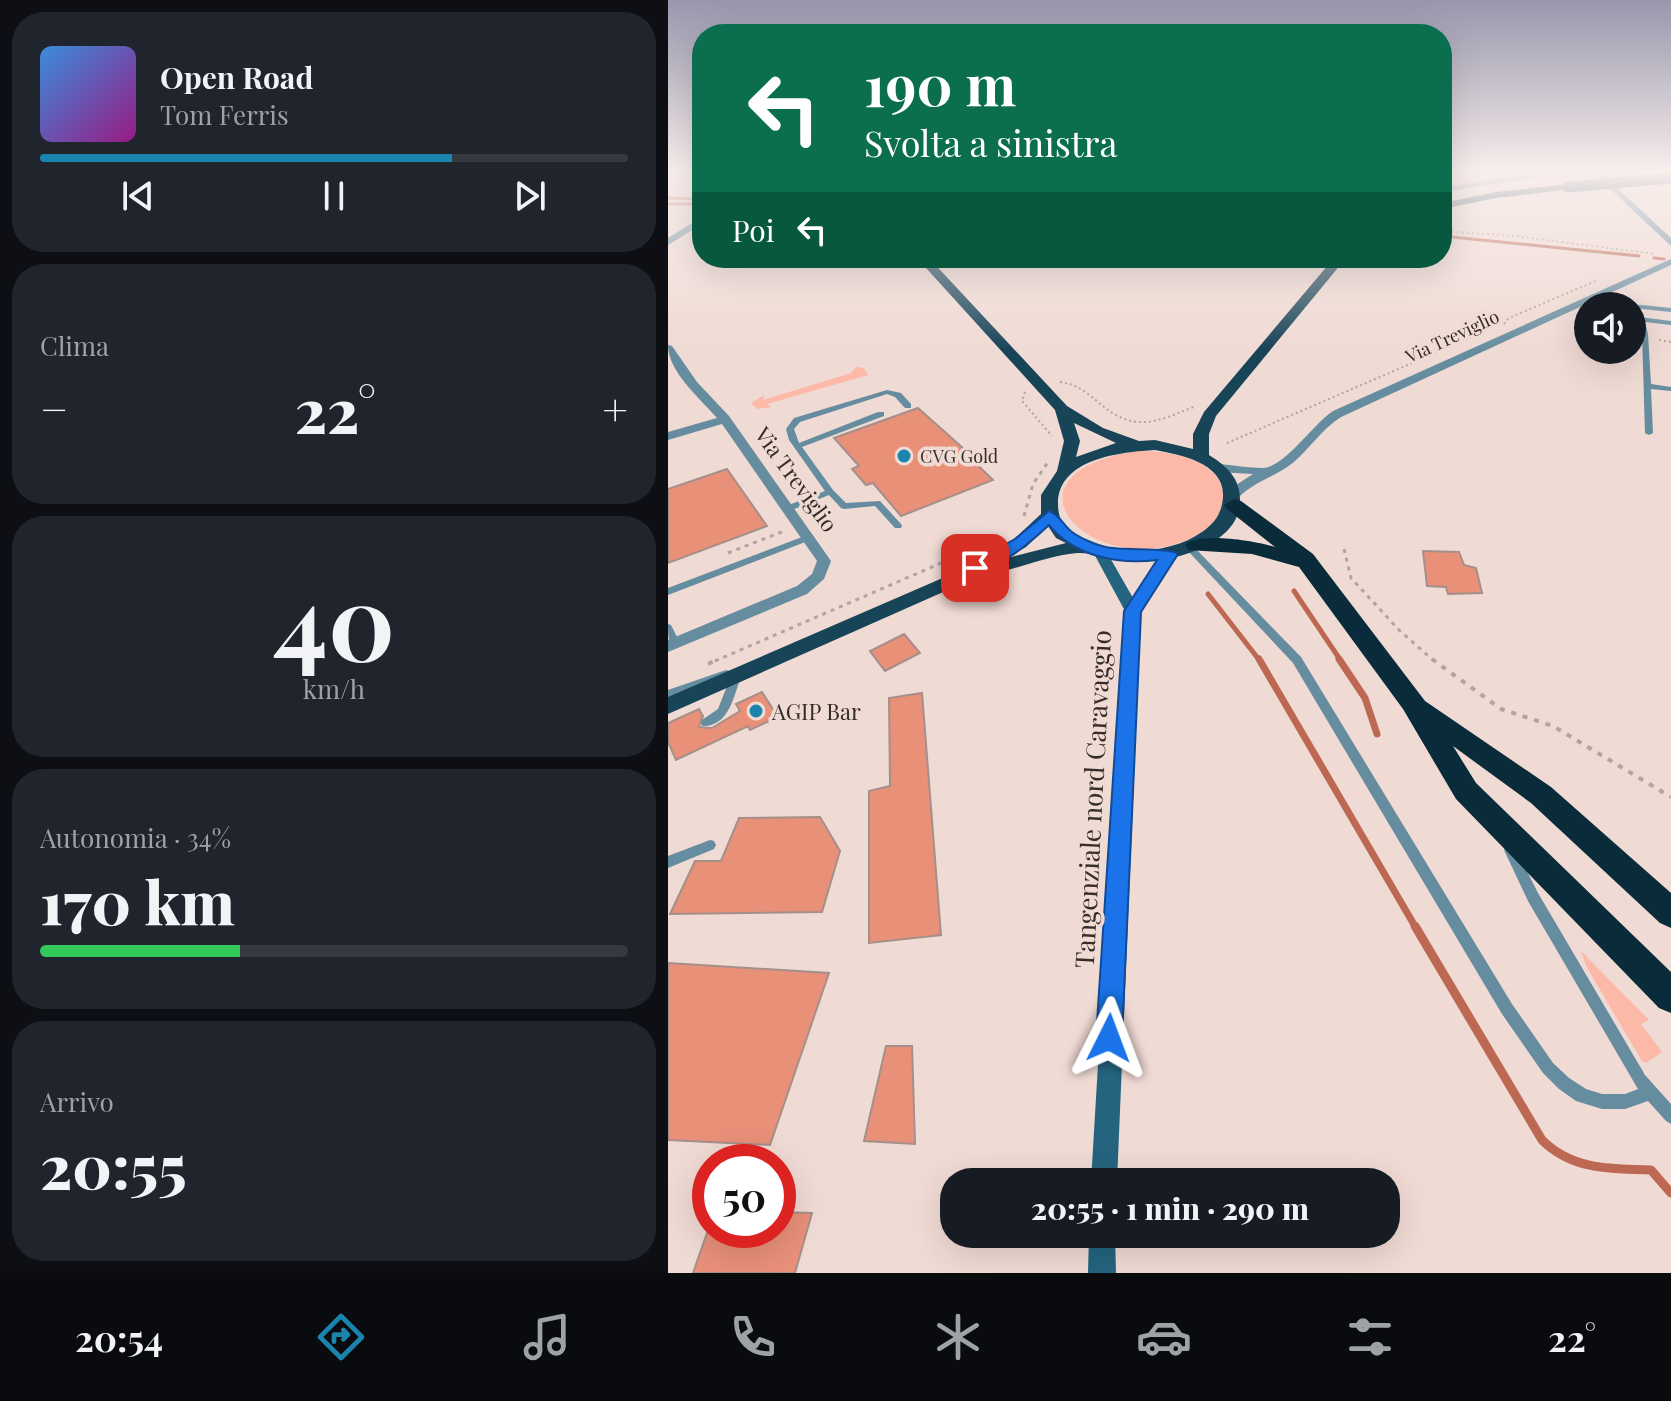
<!DOCTYPE html>
<html lang="it">
<meta charset="utf-8">
<style>
:root{--surface:#171b24;--page:#20242c;--text:#f1f3f6;--muted:#9ea1a6;--line:#363941;--accent:#1b84ad}
body{margin:0;font-family:"Playfair Display",serif;background:var(--page);color:var(--text);height:100vh;display:flex;flex-direction:column;font-size:30px;white-space:nowrap}
*{box-sizing:border-box;margin:0}
p{font-size:26px;color:var(--muted)}
.icon{flex:none;width:44px;height:44px;fill:none;stroke:currentColor;stroke-width:2;stroke-linecap:round;stroke-linejoin:round}
.map{position:relative;flex:1;overflow:hidden}
.side{display:flex;flex-direction:column;gap:12px;padding:12px;background:#0d0f14;width:668px}
.side>*{flex:none}
.hud{position:absolute;left:24px;top:24px;width:760px;height:244px;border-radius:32px;box-shadow:0 8px 32px #0002;background:#0b6e4f;color:#fff;overflow:hidden}
.buttons{position:absolute;left:906px;top:292px;display:grid;gap:16px}
.buttons a{display:grid;place-items:center;width:72px;height:72px;border-radius:50%;background:var(--surface);box-shadow:0 8px 32px #0002;font-size:40px}
.speed{position:absolute;left:24px;top:1144px;display:flex;gap:16px;font-size:40px;font-weight:700;text-align:center}
.speed>*{display:grid;place-content:center;width:104px;height:104px;border-radius:50%;background:var(--surface);box-shadow:0 8px 32px #0002;line-height:1}
.speed .limit{border:12px solid #d22;background:#fff;color:#111}
.pin{position:absolute;display:grid;place-items:center;width:68px;height:68px;color:#fff;margin:-34px;border-radius:16px;box-shadow:0 4px 12px #0006}
.me{position:absolute;width:88px;margin:-44px;rotate:3deg;stroke-linejoin:round;filter:drop-shadow(0 0 6px #0008)}
.turn{display:flex;align-items:center;gap:28px;height:168px;padding:0 40px;font-size:36px}
.turn .icon{width:104px;height:104px;stroke-width:2.5}
.turn b{display:block;font-size:56px;line-height:68px}
.then{display:flex;align-items:center;height:76px;padding:0 40px;background:#0003;gap:16px;font-size:30px}
.big{font-size:60px;font-weight:800;line-height:1.1}
.side .card{flex:1;display:flex;flex-direction:column;justify-content:center;gap:12px;min-width:0;padding:0 28px;border-radius:32px;background:var(--page)}
.side .dial{align-items:center;gap:0}
.dial b{font-size:104px;line-height:1}
.song{display:flex;align-items:center;gap:24px}
.cover{width:96px;height:96px;border-radius:12px;background:linear-gradient(135deg,hsl(210 70% 55%),hsl(310 70% 35%))}
.played{height:8px;border-radius:4px;background:linear-gradient(90deg,var(--accent) 70%,var(--line) 70%)}
.keys{display:flex;justify-content:space-around;direction:ltr}
.heat{display:flex;justify-content:space-between;align-items:center;font-size:44px;direction:ltr}
.charge{height:12px;border-radius:6px;background:linear-gradient(90deg,#34c759 34%,var(--line) 0)}
.trip{position:absolute;left:272px;top:1168px;width:460px;height:80px;border-radius:32px;background:var(--surface);box-shadow:0 8px 32px #0002;font-weight:800;line-height:80px;text-align:center}
.dock{display:flex;height:128px;justify-content:space-around;align-items:center;background:#090b0e;color:var(--muted)}
.dock .icon{width:56px;height:56px}
.dock .active{color:var(--accent)}
.dock b{font-size:36px;color:var(--text)}
main{display:flex;flex:1;min-height:0}
.map>svg:first-child{display:block}
</style>
<main>
<section class="side">
<div class="card">
<div class="song"><i class="cover"></i><div><b>Open Road</b><p>Tom Ferris</p></div></div>
<div class="played"></div>
<div class="keys"><svg class="icon" aria-label="previous" viewBox="0 0 24 24"><path d="M18 5L8 12l10 7zM5 5v14"/></svg><svg class="icon" aria-label="pause" viewBox="0 0 24 24"><path d="M8 5v14M16 5v14"/></svg><svg class="icon" aria-label="next" viewBox="0 0 24 24"><path d="M6 5l10 7-10 7zM19 5v14"/></svg></div>
</div>
<div class="card"><p>Clima</p>
<div class="heat"><a>−</a><b class="big">22°</b><a>+</a></div>
</div>
<div class="card dial"><b>40</b><p>km/h</p></div>
<div class="card"><p>Autonomia · 34%</p><b class="big">170 km</b><div class="charge"></div></div>
<div class="card"><p>Arrivo</p><b class="big">20:55</b></div>
</section>
<div class="map">
<svg width="1003" height="1273" viewBox="0 0 1003 1273">
<rect width="100%" height="100%" fill="#f0dad4"/>
<g fill="#fcb9a8">
<polygon points="188,367 196,368 200,375 99,404 104,407 89,409 83,403 96,395 95,400 183,373"/>
<path d="M468 451C501 450 560 459 556 504 554 517 541 529 529 535 432 588 316 476 468 451Z"/>
<polygon points="913,951 981,1020 973,1024 994,1052 978,1063 974,1061 918,966"/>
</g>
<g fill="none" stroke-linecap="round" stroke-linejoin="round">
<g stroke="#bd6852" stroke-width="3">
<polyline points="0,177 3,172"/>
<polyline points="0,198 34,199"/>
<polyline points="0,204 34,204"/>
<polyline points="774,236 971,256"/>
<polyline points="986,258 996,259"/>
</g>
<g stroke="#bd6852" stroke-width="5">
<polyline points="626,591 673,661"/>
<polyline points="540,594 592,661"/>
</g>
<g stroke="#bd6852" stroke-width="7">
<polyline points="591,659 748,928"/>
<polyline points="671,659 697,698 709,734"/>
</g>
<path stroke="#bd6852" stroke-width="9" d="M747 926 874 1140C904 1170 943 1169 983 1170L1003 1193"/>
</g>
<g fill="#e99079" stroke="#a48f8a" stroke-width="2">
<polygon points="250,408 296,449 294,450 325,480 233,516 205,483 198,485 184,469 191,466 166,438"/>
<polygon points="59,469 99,526 0,563 0,489"/>
<polygon points="755,551 791,552 796,565 808,568 814,593 780,594 778,587 759,586"/>
<polygon points="236,634 252,653 217,671 202,651"/>
<polygon points="94,692 110,717 82,730 80,726 8,760 0,742 0,723 31,709 35,716 31,727 44,728 72,711 68,704"/>
<polygon points="254,693 273,935 201,943 201,791 222,786 221,698"/>
<polygon points="152,817 172,851 154,912 2,914 27,861 53,861 71,818"/>
<polygon points="0,963 161,973 102,1145 0,1140"/>
<polygon points="218,1046 244,1046 247,1144 196,1141"/>
<polygon points="110,1212 144,1213 127,1273 25,1273 40,1230 110,1230"/>
</g>
<g fill="none" stroke-linecap="round" stroke-linejoin="round">
<g stroke="#b4a39e" stroke-width="2" stroke-dasharray="2 3" stroke-linecap="butt">
<polyline points="774,231 846,236 987,254"/>
<polyline points="836,324 841,318 930,280"/>
<polyline points="991,340 1003,342"/>
<path d="M392 382C408 384 418 392 430 402 466 434 488 422 528 406"/>
<polyline points="357,392 354,401 384,436"/>
<polyline points="559,443 786,345"/>
</g>
<g stroke="#b4a39e" stroke-width="3" stroke-dasharray="4 5" stroke-linecap="butt">
<polyline points="356,516 365,484 380,462"/>
<polyline points="676,549 683,578 731,630 766,661"/>
<polyline points="60,553 116,531"/>
<polyline points="47,661 301,551"/>
</g>
<g stroke="#b4a39e" stroke-width="4" stroke-dasharray="5 7" stroke-linecap="butt">
<polyline points="764,659 833,709 885,726 1003,797"/>
<polyline points="40,664 51,659"/>
</g>
<g fill="#668c9f" fill-rule="evenodd">
<polygon points="925,294 961,306 964,304 1003,308 1003,312 964,308 964,306 951,306 923,297 923,295"/>
<polygon points="964,316 1003,321 1003,325 977,322 980,334 983,384 1003,387 1003,391 983,389 985,433 981,435 977,433 974,334 970,321 964,320"/>
<polygon points="219,390 233,393 243,404 243,408 237,408 227,397 219,394 132,422 126,429 131,443 210,412 216,412 216,416 134,447 165,490 178,503 212,501 233,524 234,526 233,528 227,528 207,506 176,509 173,508 161,495 124,510 118,510 117,508 118,506 157,491 121,440 118,429 126,418"/>
<polygon points="142,534 145,535 146,537 145,539 0,595 0,588"/>
<polygon points="522,545 525,546 633,657 844,1004 885,1063 901,1078 918,1089 934,1094 957,1094 970,1089 860,901 836,850 838,846 842,845 846,846 870,893 977,1075 1003,1104 1003,1124 998,1121 980,1101 957,1109 934,1109 908,1101 891,1089 875,1073 834,1014 625,663 519,550 518,548 519,546"/>
<path d="M0 624 3 625 12 643 11 646H3C0 638 0 632 0 624Z"/>
<polygon points="58,670 62,671 63,674 62,677 0,698 0,690"/>
<path d="M68 672 72 673 73 676C66 696 61 727 34 726L33 723 34 720 50 709 63 676 64 673Z"/>
<polygon points="42,840 46,841 48,845 46,849 0,868 0,856"/>
</g>
<g fill="#668c9f" fill-rule="evenodd">
<polygon points="881,172 907,172 774,192 774,188 841,176"/>
<polygon points="924,172 932,172 1003,238 1003,246"/>
<polygon points="34,217 34,224 0,245 0,238"/>
<path d="M1003 259V265L673 417C654 429 643 447 626 462 609 476 587 481 571 497H561L559 494 568 485 585 474 550 472 544 468 550 464C565 465 581 468 595 468 617 467 645 424 665 411Z"/>
<path d="M0 345 4 346 29 382 61 416 163 561 156 579 139 594 0 652V640L129 586 144 574 149 561 54 424 0 440V432L49 418C32 398 0 372 0 345Z"/>
</g>
<g fill="#24647f" fill-rule="evenodd">
<polygon points="432,547 437,549 465,598 497,551 502,549 509,554 473,611 449,1182 423,1182 457,611 425,552"/>
<polygon points="421,1234 447,1234 448,1273 420,1273"/>
</g>
<g fill="#184458" fill-rule="evenodd">
<polygon points="900,184 903,189 828,198 774,209 774,203 828,192"/>
<path d="M249 258H261L399 406 435 428 471 441 487 440 525 449V434L536 412 666 258H678L548 416 541 434V455C560 467 573 479 572 503 570 548 493 566 457 561 442 560 424 552 409 553 380 556 353 567 326 574L318 570 291 585 0 714V697L277 577 346 539 373 514V495L389 471 396 441 387 410ZM406 423 448 443 408 457 412 441ZM487 450C513 455 557 463 555 497 554 513 547 523 534 532 500 556 435 559 401 531 393 524 390 514 390 504 390 458 454 452 487 450ZM380 526 388 538 398 543 339 558 358 547Z"/>
</g>
<path fill="#0a2b39" fill-rule="evenodd" d="M566 499 573 501 645 554 757 701 883 787 1003 893V928L992 923 863 803 785 746 808 783 1003 972V1013L991 1008 788 799 735 709 631 567 584 554 520 550 517 545C529 531 590 541 607 547L559 509 556 505Z"/>
<polyline stroke="#184458" stroke-width="11" points="900,187 1003,178"/>
</g>
<linearGradient id="sky" x2="0" y2="1"><stop stop-color="#9796ac"/><stop offset="0.49" stop-color="#f8eeec"/><stop offset="1" stop-color="#f8eeec" stop-opacity="0"/></linearGradient>
<rect width="1003" height="350" fill="url(#sky)"/>
<path fill="#1a73e8" stroke="#114b97" stroke-width="2" d="M381 511C392 515 395 525 404 532 412 538 428 545 438 547 454 551 504 547 510 554L473 612 454 1038 450 1048 441 1051 432 1048 428 1038 456 611 489 560C450 565 406 556 381 525 365 540 322 577 301 572L298 568 301 565 347 539Z"/>
<g fill="#1b84ad" stroke="#f0dad4" stroke-width="3">
<circle cx="236" cy="456" r="8"/>
<circle cx="88" cy="711" r="8"/>
</g>
<g text-anchor="middle" dominant-baseline="central" stroke-width="7" stroke-linejoin="round" paint-order="stroke">
<g font-size="18" fill="#352d2b" stroke="#f0dad4">
<text transform="translate(784 336) rotate(-25)">Via Treviglio</text>
</g>
<g font-size="18" fill="#352d2b" stroke="#f0dad4" text-anchor="start">
<text x="252" y="456">CVG Gold</text>
</g>
<g font-size="22" fill="#352d2b" stroke="#f0dad4">
<text transform="translate(129 479) rotate(54)">Via Treviglio</text>
</g>
<g font-size="22" fill="#352d2b" stroke="#f0dad4" text-anchor="start">
<text x="104" y="711">AGIP Bar</text>
</g>
<g font-size="26" fill="#352d2b" stroke="#f0dad4">
<text transform="translate(424 799) rotate(-87)">Tangenziale nord Caravaggio</text>
</g>
</g>
</svg>
<div class="buttons">
<a><svg class="icon" aria-label="sound" viewBox="0 0 24 24"><path d="M4 9h4l5-4v14l-5-4H4zM17 9q2 3 0 6"/></svg></a>
</div>
<div class="speed"><div class="limit">50</div></div>
<div class="pin" style="left:307px;top:568px;background:#d93025"><svg class="icon" aria-label="arrive" viewBox="0 0 24 24"><path d="M6 21V4h12l-3 4 3 4H6"/></svg></div>
<svg class="me" style="left:441px;top:1038px" viewBox="-20 -20 40 40"><path d="M0-17L14 15 0 8-14 15z" fill="#1a73e8" stroke="#fff" stroke-width="4"/></svg>
<div class="trip">20:55 · 1 min · 290 m</div>
<div class="hud">
<div class="turn"><svg class="icon" aria-label="left" viewBox="0 0 24 24"><path d="M17 20v-9H6M10 6l-5 5 5 5"/></svg><div><b>190 m</b>Svolta a sinistra</div></div>
<div class="then">Poi<svg class="icon" aria-label="left" viewBox="0 0 24 24"><path d="M17 20v-9H6M10 6l-5 5 5 5"/></svg></div>
</div>
</div>
</main>
<nav class="dock">
<b>20:54</b>
<svg class="icon active" aria-label="directions" viewBox="0 0 24 24"><path d="M12 3l9 9-9 9-9-9zM9 14v-3h6M13 9l2 2-2 2"/></svg>
<svg class="icon" aria-label="music" viewBox="0 0 24 24"><path d="M9 18V5l10-2v13"/><circle cx="6" cy="18" r="3"/><circle cx="16" cy="16" r="3"/></svg>
<svg class="icon" aria-label="phone" viewBox="0 0 24 24"><path d="M5 4h4l2 5-3 2q2 4 5 5l2-3 5 2v4C11 20 4 13 5 4z"/></svg>
<svg class="icon" aria-label="climate" viewBox="0 0 24 24"><path d="M12 3v18M4 7l16 10M4 17L20 7"/></svg>
<svg class="icon" aria-label="car" viewBox="0 0 24 24"><path d="M5 17H2v-5l4-1 3-4h7l3 4 3 1v5h-3M9 17h6M6 11h13"/><circle cx="7" cy="17" r="2"/><circle cx="17" cy="17" r="2"/></svg>
<svg class="icon" aria-label="filters" viewBox="0 0 24 24"><path d="M4 7h16M4 17h16"/><circle cx="9" cy="7" r="2"/><circle cx="15" cy="17" r="2"/></svg>
<b>22°</b>
</nav>
